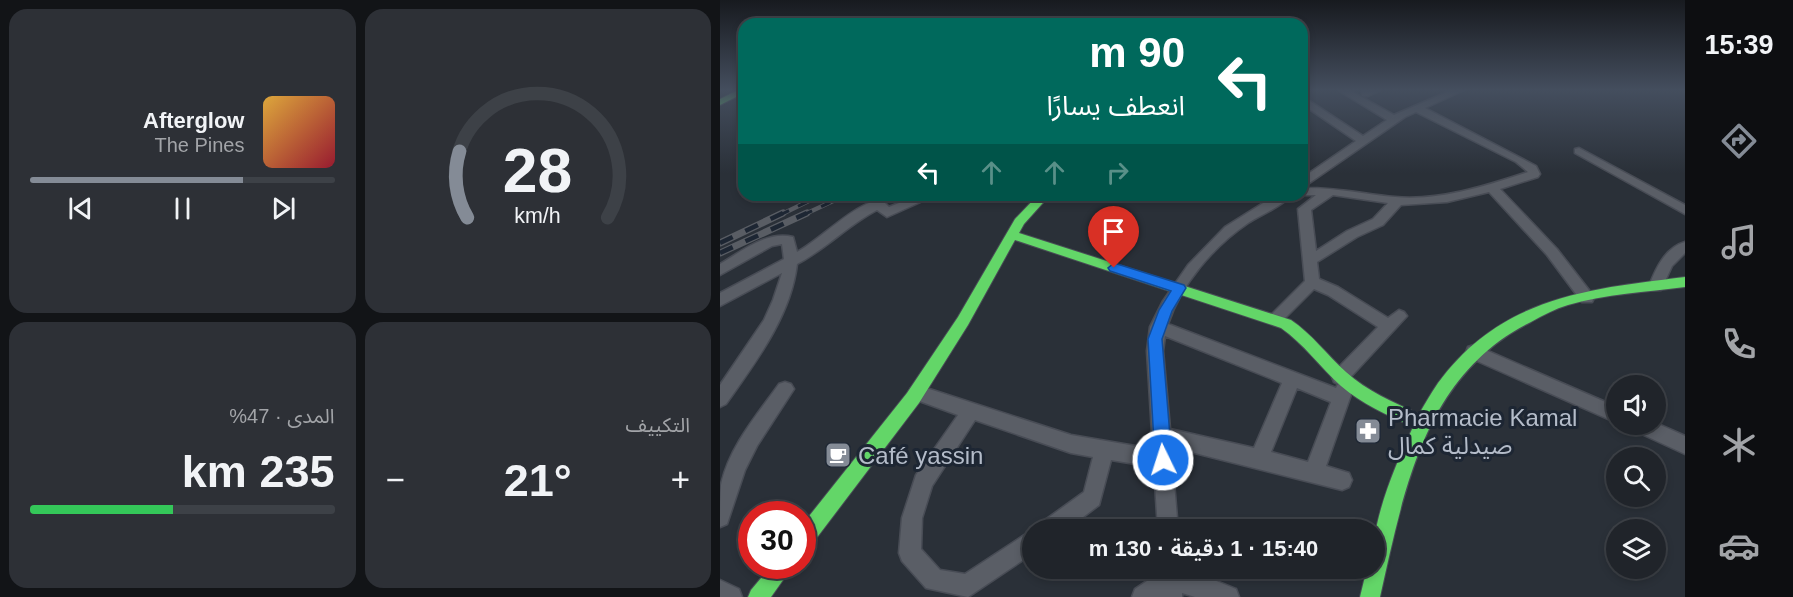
<!DOCTYPE html>
<html lang="ar">
<meta charset="utf-8">
<style>
:root{--surface:#20242a;--page:#2d3036;--text:#f1f3f6;--muted:#a2a4a8;--line:#3d4147;--accent:#848b96}
body{margin:0;font-family:Arial,"Noto Sans Arabic",sans-serif;background:var(--page);color:var(--text);direction:rtl;height:100vh;display:flex;flex-direction:column;font-size:22px;white-space:nowrap}
*{box-sizing:border-box;margin:0}
p{font-size:20px;color:var(--muted)}
.icon{flex:none;width:33px;height:33px;fill:none;stroke:currentColor;stroke-width:2;stroke-linecap:round;stroke-linejoin:round}
.map{position:relative;flex:1;overflow:hidden;direction:ltr}
.side{display:flex;flex-direction:column;gap:9px;padding:9px;background:#121417;width:720px}
.side>*{flex:none}
.banner{position:absolute;left:18px;top:18px;width:570px;height:183px;border-radius:18px;box-shadow:0 3px 9px #0003,0 0 0 2px var(--line);direction:rtl;background:#00695c;color:#fff;overflow:hidden}
.controls{position:absolute;left:886px;top:375px;display:grid;gap:12px}
.controls a{display:grid;place-items:center;width:60px;height:60px;border-radius:50%;background:var(--surface);box-shadow:0 3px 9px #0003,0 0 0 2px var(--line);font-size:30px}
.speed{position:absolute;left:18px;top:501px;display:flex;gap:12px;font-size:30px;font-weight:700;text-align:center}
.speed>*{display:grid;place-content:center;width:78px;height:78px;border-radius:50%;background:var(--surface);box-shadow:0 3px 9px #0003,0 0 0 2px var(--line);line-height:1}
.speed .limit{border:9px solid #d22;background:#fff;color:#111}
.pin{position:absolute;display:grid;place-items:center;width:51px;height:51px;color:#fff;margin:-62px -26px;border-radius:50% 50% 50% 0;rotate:-45deg;box-shadow:0 0 6px #0007}
.pin .icon{rotate:45deg}
.me{position:absolute;width:66px;margin:-33px;rotate:356deg;stroke-linejoin:round;filter:drop-shadow(0 0 4px #0008)}
.turn{display:flex;align-items:center;gap:21px;height:126px;padding:0 24px;font-size:27px}
.turn .icon{width:78px;height:78px;stroke-width:2.5}
.turn b{display:block;font-size:42px;line-height:51px}
.lanes{display:flex;align-items:center;height:57px;padding:0 24px;background:#0003;justify-content:center;gap:30px;direction:ltr}
.lanes .off{opacity:.35}
.big{font-size:45px;font-weight:600;line-height:1.1}
.side .card{flex:1;display:flex;flex-direction:column;justify-content:center;gap:9px;min-width:0;padding:0 21px;border-radius:18px;background:var(--page)}
.side .dial{align-items:center;gap:0}
.dial svg{height:156px;overflow:visible;fill:none;stroke:var(--line);stroke-width:7;stroke-linecap:round;text-anchor:middle}
.dial text{fill:var(--text);stroke:none}
.song{display:flex;align-items:center;gap:18px}
.cover{width:72px;height:72px;border-radius:9px;background:linear-gradient(135deg,hsl(40 70% 55%),hsl(350 70% 35%))}
.played{height:6px;border-radius:3px;background:linear-gradient(90deg,var(--accent) 70%,var(--line) 70%)}
.keys{display:flex;justify-content:space-around;direction:ltr}
.heat{display:flex;justify-content:space-between;align-items:center;font-size:33px;direction:ltr}
.charge{height:9px;border-radius:4px;background:linear-gradient(90deg,#34c759 47%,var(--line) 0)}
.side .tiles{flex:1;display:grid;gap:9px;grid-template-columns:repeat(2,1fr)}
.trip{position:absolute;left:302px;top:519px;width:363px;height:60px;border-radius:30px;background:var(--surface);box-shadow:0 3px 9px #0003,0 0 0 2px var(--line);font-weight:600;line-height:60px;text-align:center;direction:rtl}
main{display:flex;flex:1;min-height:0}
.menu{display:flex;flex-direction:column;width:108px;justify-content:space-around;align-items:center;background:#0d0e11;color:var(--muted)}
.menu .icon{width:42px;height:42px}
.menu .selected{color:var(--accent)}
.menu b{font-size:27px;color:var(--text)}
.map>svg:first-child{display:block}
</style>
<main>
<nav class="menu">
<b>15:39</b>
<svg class="icon selected" aria-label="directions" viewBox="0 0 24 24"><path d="M12 3l9 9-9 9-9-9zM9 14v-3h6M13 9l2 2-2 2"/></svg>
<svg class="icon" aria-label="music" viewBox="0 0 24 24"><path d="M9 18V5l10-2v13"/><circle cx="6" cy="18" r="3"/><circle cx="16" cy="16" r="3"/></svg>
<svg class="icon" aria-label="phone" viewBox="0 0 24 24"><path d="M5 4h4l2 5-3 2q2 4 5 5l2-3 5 2v4C11 20 4 13 5 4z"/></svg>
<svg class="icon" aria-label="climate" viewBox="0 0 24 24"><path d="M12 3v18M4 7l16 10M4 17L20 7"/></svg>
<svg class="icon" aria-label="car" viewBox="0 0 24 24"><path d="M5 17H2v-5l4-1 3-4h7l3 4 3 1v5h-3M9 17h6M6 11h13"/><circle cx="7" cy="17" r="2"/><circle cx="17" cy="17" r="2"/></svg>
</nav>
<div class="map">
<svg width="965" height="597" viewBox="0 0 965 597">
<rect width="100%" height="100%" fill="#2a3038"/>
<g fill="none" stroke-linecap="round" stroke-linejoin="round">
<g stroke="#484c55" stroke-width="3">
<g id="street">
<path d="M618 90H629L674 115 732 90H744L705 108 816 166 820 174 818 177 780 189 837 249 872 294 874 298 872 302H862L827 255 769 192 727 202 681 205 663 225 637 237 597 262 599 279 618 287 668 318 679 310 684 312 687 316 626 382 630 384 633 389 606 466 629 473 632 480 629 487 622 490 451 447 458 530H438L434 467 391 460 379 505 346 530H318L321 523 364 492 373 457 351 453 255 420 212 486 202 518 201 549 220 570 245 574 312 530V554L248 597 206 588 182 561 179 553 182 518 196 475 238 415 191 398 188 393 191 388 197 385 351 435 433 449 427 351 430 327 443 301 468 265 505 227 556 195H571C561 207 542 214 528 223 494 246 461 284 448 324L616 388 618 384 614 382 612 377 614 372 658 327 608 295 594 289 560 323H550L547 319 585 281 578 209 596 195H579H582V188C614 187 643 194 675 197 719 201 766 186 808 172L796 162 696 112 685 117 582 188V178L636 141 582 104V96L643 136 667 120ZM613 195 668 203 653 219 627 231 596 251 591 210ZM445 336 562 383 534 448 450 429 443 351ZM577 388 611 402 588 462 551 452Z"/>
<polygon points="648,90 661,90 648,96 642,96 642,92"/>
<polygon points="859,148 965,205 965,214 855,153 855,149"/>
<path d="M199 195H216L167 217 157 210C128 225 106 249 77 264 71 316 35 363 6 404L0 407V385L44 320 53 300 62 273 0 306V293L64 259 62 244 52 246 0 275V264C21 252 47 230 73 237L77 252C98 242 142 196 163 201L169 207Z"/>
<path d="M250 195H281L282 197C275 203 257 201 250 195Z"/>
<path d="M965 242V253L952 266 941 290H931L929 286C936 268 945 248 965 242Z"/>
<polygon points="754,345 897,407 897,423 748,357 746,352 748,347"/>
<path d="M65 382 71 384 74 389 37 446 25 470 7 524 0 527C0 514 0 498 1 485 9 447 37 415 59 384Z"/>
<polygon points="936,423 965,436 965,454 913,430 910,424"/>
<path d="M440 568C466 568 492 579 516 589L519 597H475L462 593V597H412L415 589 439 573Z"/>
<polygon points="0,580 19,589 22,597 0,597"/>
</g>
</g>
<g stroke="#484c55" stroke-width="2">
<g id="fast">
<polygon points="18,90 24,90 24,93 0,105 0,99"/>
<path d="M318 195H330L304 224 299 233 571 320C592 334 607 355 626 372 647 391 673 402 699 414 705 404 711 393 718 383 781 297 868 289 965 277V287C926 292 886 294 848 305 835 309 823 315 811 322 704 375 684 491 660 597H640L647 568H654C654 559 653 549 654 540 660 501 677 462 693 427 667 415 642 404 621 386 600 367 584 344 561 328L295 240 248 325 199 403 89 548 82 550V525L187 393 238 317 295 219Z"/>
<polygon points="51,566 73,566 51,597 28,597 31,590"/>
</g>
</g>
<use href="#street" fill="#5a5e66" fill-rule="evenodd"/>
<use href="#fast" fill="#63d668" fill-rule="evenodd"/>
<g stroke="#595d64" stroke-width="4.5">
<g id="rail-far1">
<polyline points="60,215 101,195"/>
<polyline points="83,215 126,195"/>
</g>
</g>
<g stroke="#595d64" stroke-width="7">
<g id="rail">
<polyline points="0,243 63,213"/>
<polyline points="0,253 87,213"/>
</g>
</g>
<use href="#rail-far1" stroke="#1d2633" stroke-width="3" stroke-dasharray="10" stroke-linecap="butt"/>
<use href="#rail" stroke="#1d2633" stroke-width="4.5" stroke-dasharray="14" stroke-linecap="butt"/>
</g>
<linearGradient id="sky" x2="0" y2="1"><stop stop-color="#171a1f"/><stop offset="0.52" stop-color="#444e5e"/><stop offset="1" stop-color="#444e5e" stop-opacity="0"/></linearGradient>
<rect width="965" height="173" fill="url(#sky)"/>
<polygon fill="#1a73e8" stroke="#114b97" stroke-width="1.5" points="394,263 464,285 466,288 452,311 442,339 452,460 450,465 443,468 437,465 435,460 428,339 439,310 451,291 390,271 388,268"/>
<defs>
<g id="pharmacy-square" transform="scale(1.35)"><rect x="-9" y="-9" width="18" height="18" rx="4" fill="#848b96" stroke="#1d2633"/><path d="M-2-6h4v4h4v4h-4v4h-4v-4h-4v-4h4Z" fill="#fff"/></g>
<g id="cafe-square" transform="scale(1.35)"><rect x="-9" y="-9" width="18" height="18" rx="4" fill="#848b96" stroke="#1d2633"/><path d="M-5.5-4.5H6V0H3Q3 3.5 0 3.5H-2.5Q-5.5 3.5-5.5 0ZM3-3.2v2h1.7v-2ZM-6 4.5H4V6H-6Z" fill="#fff"/></g>
</defs>
<g fill-rule="evenodd">
<use href="#pharmacy-square" x="648" y="431"/>
<use href="#cafe-square" x="118" y="455"/>
</g>
<g text-anchor="middle" dominant-baseline="central" stroke-width="6" stroke-linejoin="round" paint-order="stroke">
<g font-size="24" fill="#b4bcc9" stroke="#1d2633" text-anchor="start">
<text x="668" y="417">Pharmacie Kamal<tspan x="668" dy="28">صيدلية كمال</tspan></text>
<text x="138" y="455">Café yassin</text>
</g>
</g>
</svg>
<div class="controls">
<a><svg class="icon" aria-label="sound" viewBox="0 0 24 24"><path d="M4 9h4l5-4v14l-5-4H4zM17 9q2 3 0 6"/></svg></a>
<a><svg class="icon" aria-label="search" viewBox="0 0 24 24"><circle cx="10" cy="10" r="6"/><path d="M15 15l6 6"/></svg></a>
<a><svg class="icon" aria-label="layers" viewBox="0 0 24 24"><path d="M12 4l9 5-9 5-9-5zM3 14l9 5 9-5"/></svg></a>
</div>
<div class="speed"><div class="limit">30</div></div>
<div class="pin" style="left:394px;top:268px;background:#d93025"><svg class="icon" aria-label="arrive" viewBox="0 0 24 24"><path d="M6 21V4h12l-3 4 3 4H6"/></svg></div>
<svg class="me" style="left:443px;top:460px" viewBox="-20 -20 40 40"><circle r="17" fill="#1a73e8" stroke="#fff" stroke-width="3"/><path d="M0-11L8 9 0 5-8 9z" fill="#fff"/></svg>
<div class="trip">15:40 · 1 دقيقة · 130 m</div>
<div class="banner">
<div class="turn"><svg class="icon" aria-label="left" viewBox="0 0 24 24"><path d="M17 20v-9H6M10 6l-5 5 5 5"/></svg><div><b>90 m</b>انعطف يسارًا</div></div>
<div class="lanes"><svg class="icon" aria-label="left" viewBox="0 0 24 24"><path d="M17 20v-9H6M10 6l-5 5 5 5"/></svg><svg class="icon off" aria-label="ahead" viewBox="0 0 24 24"><path d="M12 20V5M6 11l6-6 6 6"/></svg><svg class="icon off" aria-label="ahead" viewBox="0 0 24 24"><path d="M12 20V5M6 11l6-6 6 6"/></svg><svg class="icon off" aria-label="right" viewBox="0 0 24 24"><path d="M7 20v-9h11M14 6l5 5-5 5"/></svg></div>
</div>
</div>
<section class="side">
<div class="tiles">
<div class="card dial"><svg viewBox="0 0 100 80">
<path d="M14 69A42 42 0 1 1 86 69"/>
<path d="M14 69A42 42 0 0 1 10 35" stroke="#848b96"/>
<text x="50" y="56" font-size="32" font-weight="700">28</text>
<text x="50" y="72" font-size="11">km/h</text>
</svg></div>
<div class="card">
<div class="song"><i class="cover"></i><div><b>Afterglow</b><p>The Pines</p></div></div>
<div class="played"></div>
<div class="keys"><svg class="icon" aria-label="previous" viewBox="0 0 24 24"><path d="M18 5L8 12l10 7zM5 5v14"/></svg><svg class="icon" aria-label="pause" viewBox="0 0 24 24"><path d="M8 5v14M16 5v14"/></svg><svg class="icon" aria-label="next" viewBox="0 0 24 24"><path d="M6 5l10 7-10 7zM19 5v14"/></svg></div>
</div>
<div class="card"><p>التكييف</p>
<div class="heat"><a>−</a><b class="big">21°</b><a>+</a></div>
</div>
<div class="card"><p>المدى · 47%</p><b class="big">235 km</b><div class="charge"></div></div>
</div>
</section>
</main>
